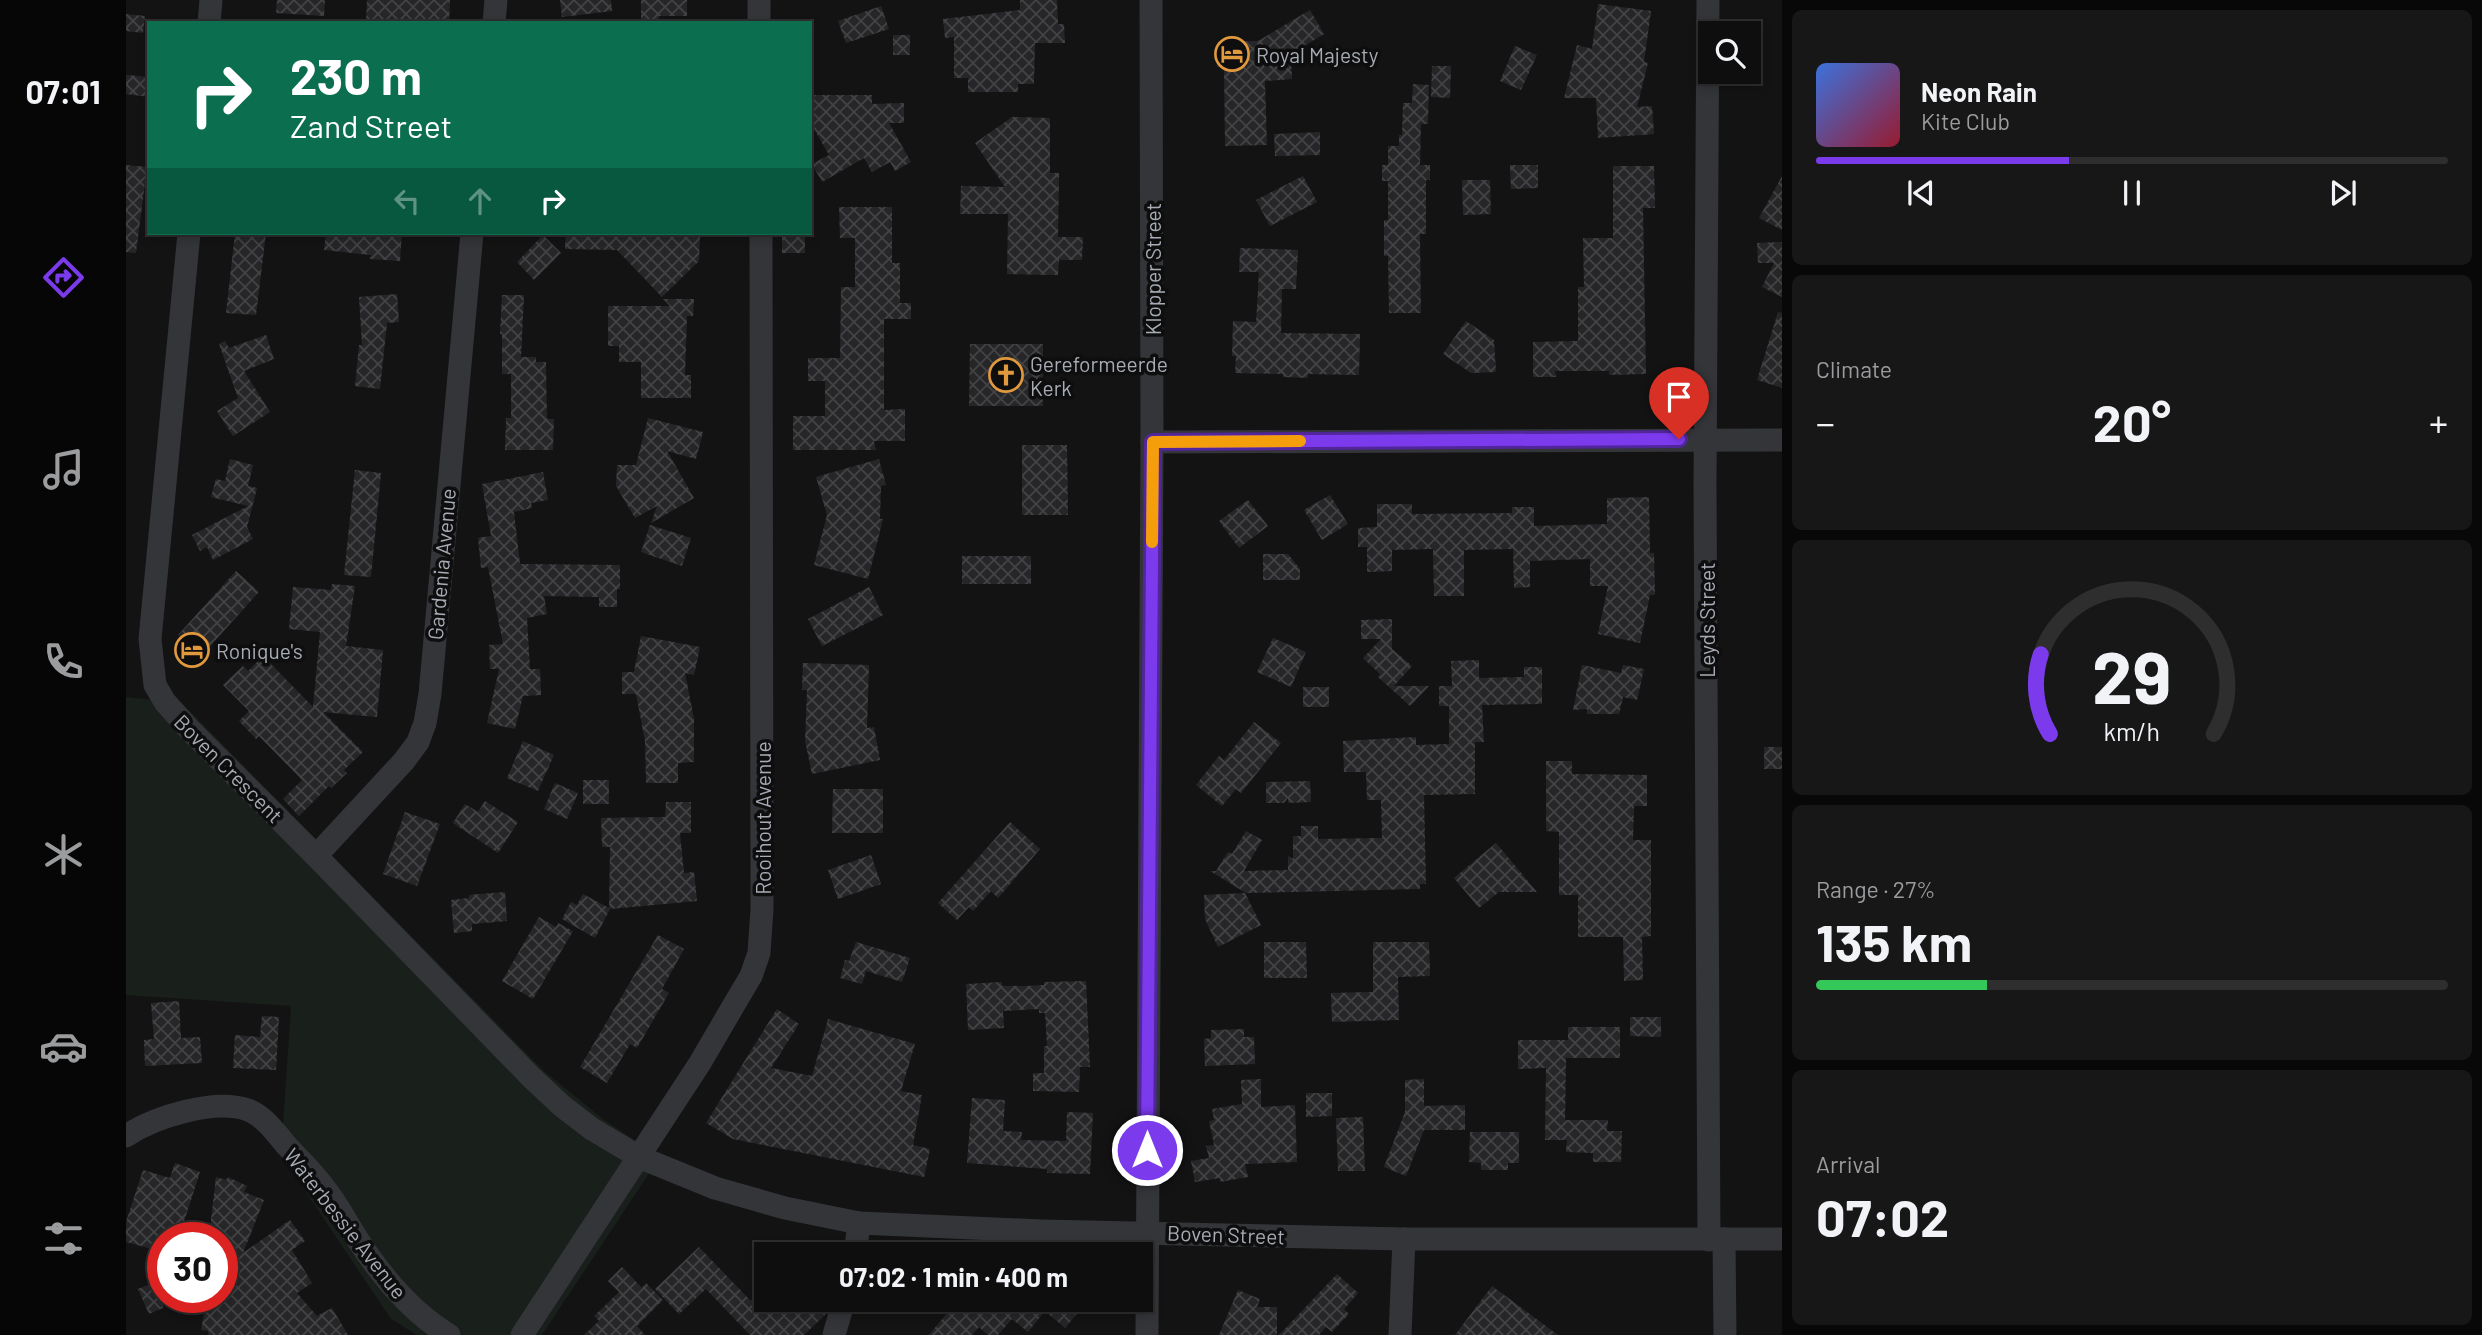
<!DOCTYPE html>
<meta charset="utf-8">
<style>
:root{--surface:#0e0e0f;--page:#171718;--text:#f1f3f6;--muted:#9b9c9e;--line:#2e2e2f;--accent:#7c3aed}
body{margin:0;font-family:Barlow,sans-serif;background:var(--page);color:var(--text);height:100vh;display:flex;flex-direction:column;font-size:26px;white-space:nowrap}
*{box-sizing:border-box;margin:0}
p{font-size:23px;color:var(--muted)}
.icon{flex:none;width:38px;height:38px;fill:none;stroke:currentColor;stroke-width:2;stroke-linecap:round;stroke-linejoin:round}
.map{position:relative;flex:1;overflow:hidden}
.sheet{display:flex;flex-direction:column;gap:10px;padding:10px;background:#080808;width:700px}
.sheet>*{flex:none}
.top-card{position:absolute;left:21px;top:21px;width:665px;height:214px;border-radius:0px;box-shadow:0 4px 10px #0003,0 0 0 2px var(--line);background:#0b6e4f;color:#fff;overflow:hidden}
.fabs{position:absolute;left:1572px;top:21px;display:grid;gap:14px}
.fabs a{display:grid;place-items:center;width:63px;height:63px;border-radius:0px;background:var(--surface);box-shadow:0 4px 10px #0003,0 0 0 2px var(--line);font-size:35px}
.speed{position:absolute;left:21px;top:1222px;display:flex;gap:14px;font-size:35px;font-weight:700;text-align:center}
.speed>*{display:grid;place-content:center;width:91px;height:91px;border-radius:50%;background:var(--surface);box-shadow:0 4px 10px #0003,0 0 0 2px var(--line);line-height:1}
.speed .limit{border:10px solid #d22;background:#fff;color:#111}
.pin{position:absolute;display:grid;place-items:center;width:60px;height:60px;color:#fff;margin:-72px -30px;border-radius:50% 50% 50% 0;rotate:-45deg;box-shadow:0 0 7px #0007}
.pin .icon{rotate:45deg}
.me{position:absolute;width:77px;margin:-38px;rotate:0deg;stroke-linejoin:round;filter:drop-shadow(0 0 5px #0008)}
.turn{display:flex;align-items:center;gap:24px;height:147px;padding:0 28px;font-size:32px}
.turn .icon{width:91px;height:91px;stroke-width:2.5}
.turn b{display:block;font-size:49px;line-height:60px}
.lanes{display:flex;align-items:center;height:66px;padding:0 28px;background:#0003;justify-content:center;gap:35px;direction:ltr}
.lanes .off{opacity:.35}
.big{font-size:52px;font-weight:700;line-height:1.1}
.sheet .widget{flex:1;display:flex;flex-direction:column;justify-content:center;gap:10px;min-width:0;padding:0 24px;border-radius:10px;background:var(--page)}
.sheet .dial{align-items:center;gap:0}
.dial svg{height:182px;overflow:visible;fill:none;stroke:var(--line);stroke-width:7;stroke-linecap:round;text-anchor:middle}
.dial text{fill:var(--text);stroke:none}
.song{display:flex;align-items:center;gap:21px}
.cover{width:84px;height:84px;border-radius:10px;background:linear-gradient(135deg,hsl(220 70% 55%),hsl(350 70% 35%))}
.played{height:7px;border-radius:4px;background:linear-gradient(90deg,var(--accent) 40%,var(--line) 40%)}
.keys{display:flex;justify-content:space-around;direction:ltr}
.heat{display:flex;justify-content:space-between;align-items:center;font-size:38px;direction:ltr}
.charge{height:10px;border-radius:5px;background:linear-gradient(90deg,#34c759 27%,var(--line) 0)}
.trip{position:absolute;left:628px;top:1242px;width:399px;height:70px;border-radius:0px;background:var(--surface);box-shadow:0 4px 10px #0003,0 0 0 2px var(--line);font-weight:700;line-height:70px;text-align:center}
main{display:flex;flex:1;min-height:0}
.dock{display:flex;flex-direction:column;width:126px;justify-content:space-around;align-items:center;background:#060606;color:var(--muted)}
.dock .icon{width:49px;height:49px}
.dock .selected{color:var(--accent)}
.dock b{font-size:32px;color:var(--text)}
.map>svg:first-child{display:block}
</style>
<main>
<nav class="dock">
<b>07:01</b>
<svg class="icon selected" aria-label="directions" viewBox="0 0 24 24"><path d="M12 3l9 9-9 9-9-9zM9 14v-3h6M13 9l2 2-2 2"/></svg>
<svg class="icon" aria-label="music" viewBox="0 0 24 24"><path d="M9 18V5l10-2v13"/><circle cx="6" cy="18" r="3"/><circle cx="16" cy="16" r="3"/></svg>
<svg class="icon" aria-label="phone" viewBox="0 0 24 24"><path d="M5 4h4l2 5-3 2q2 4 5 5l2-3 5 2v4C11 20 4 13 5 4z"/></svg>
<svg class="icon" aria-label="climate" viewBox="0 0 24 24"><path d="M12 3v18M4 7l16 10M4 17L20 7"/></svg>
<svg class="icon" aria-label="car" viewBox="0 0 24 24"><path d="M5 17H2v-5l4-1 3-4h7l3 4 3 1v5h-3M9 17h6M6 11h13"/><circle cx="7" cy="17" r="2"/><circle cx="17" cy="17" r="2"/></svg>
<svg class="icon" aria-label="filters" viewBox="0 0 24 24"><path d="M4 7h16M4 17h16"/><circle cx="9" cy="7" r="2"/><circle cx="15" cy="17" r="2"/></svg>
</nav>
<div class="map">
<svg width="1656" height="1335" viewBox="0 0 1656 1335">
<defs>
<pattern id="building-cross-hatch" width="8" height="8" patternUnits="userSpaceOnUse" patternTransform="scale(1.75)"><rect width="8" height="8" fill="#262628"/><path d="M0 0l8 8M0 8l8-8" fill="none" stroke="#424345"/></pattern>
</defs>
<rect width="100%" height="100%" fill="#131314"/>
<polygon fill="#191f1a" points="0,697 56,703 418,1071 477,1119 534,1157 416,1335 291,1335 265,1319 155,1155 165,1006 0,995"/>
<g fill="url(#building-cross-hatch)">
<polygon points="151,0 199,0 198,16 150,13"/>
<polygon points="241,0 324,0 323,23 240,20"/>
<polygon points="434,0 485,0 486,11 436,17"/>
<polygon points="515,0 561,0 561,16 533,16 533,21 515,21"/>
<polygon points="894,0 931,0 932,24 938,24 939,43 909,43 908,84 892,84 892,92 842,92 842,78 828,78 828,37 819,38 817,19 894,10"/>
<polygon points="1472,4 1525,11 1518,62 1522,63 1511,107 1526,106 1528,134 1472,138 1470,98 1438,98 1451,45 1466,49"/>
<polygon points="755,6 763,29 720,43 712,21"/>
<polygon points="1184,10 1198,34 1165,54 1166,79 1139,81 1141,145 1099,146 1098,67 1091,67 1092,42 1132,41"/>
<polygon points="0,14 19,16 17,33 0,31"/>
<rect x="767" y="35" width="17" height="20"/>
<polygon points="1389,46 1411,55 1395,90 1374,81"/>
<polygon points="1306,66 1325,66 1324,98 1305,97"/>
<polygon points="0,75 23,77 23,97 0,94"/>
<polygon points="1287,84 1303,85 1302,124 1295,124 1294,165 1304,165 1304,180 1300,180 1300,234 1294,234 1295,313 1263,313 1262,256 1258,256 1258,220 1262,220 1262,181 1256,181 1256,165 1262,165 1262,146 1273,146 1273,135 1276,135 1277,103 1286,103"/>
<polygon points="684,95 746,95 746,104 778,103 778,123 763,123 785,162 769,171 764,162 746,172 738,158 696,182 686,164 703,155 684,122"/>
<polygon points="886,117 924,118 924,173 933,173 932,237 957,237 956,260 933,260 932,275 881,274 882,214 834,214 835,186 879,187 849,143"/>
<polygon points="1194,132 1194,155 1149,156 1148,134"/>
<polygon points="0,165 21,167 10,253 0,252"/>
<polygon points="1384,165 1412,165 1412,188 1385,189"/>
<polygon points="1487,166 1528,166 1529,208 1517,208 1520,374 1483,375 1483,371 1429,371 1430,377 1407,377 1407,342 1452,341 1452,287 1458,287 1457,238 1487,238"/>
<polygon points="1177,176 1191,202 1144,226 1130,200"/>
<polygon points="1656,176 1656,230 1633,218"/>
<polygon points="1336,180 1364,180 1365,214 1337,215"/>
<polygon points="713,207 766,207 766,263 774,263 774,303 785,303 785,319 758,319 758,410 779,409 779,441 748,441 750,450 667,450 667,416 699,416 699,381 682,381 682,358 714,358 715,287 729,287 729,238 714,238"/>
<polygon points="109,233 140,233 130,315 100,313"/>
<polygon points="200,233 247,235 247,233 276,233 274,261 244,259 245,255 198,250"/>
<polygon points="440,233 574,233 573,261 536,297 491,250 439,249"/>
<rect x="656" y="233" width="23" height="20"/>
<polygon points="417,235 435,253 408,280 391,262"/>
<polygon points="1656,242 1656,297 1636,287 1648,263 1632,263 1631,243"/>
<polygon points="1114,248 1172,250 1170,289 1156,289 1155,333 1234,334 1233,375 1182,374 1182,378 1157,377 1157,374 1109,373 1110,356 1106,356 1107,321 1130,322 1131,307 1133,272 1113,272"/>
<polygon points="271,294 273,322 261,323 254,389 229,386 233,345 236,345 233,297"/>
<polygon points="376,295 398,295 395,357 410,357 410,362 420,362 421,419 428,419 427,450 379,450 380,418 385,418 385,374 376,374 376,334 374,334"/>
<polygon points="537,299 568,299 567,316 561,316 559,375 565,375 565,398 515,398 515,362 493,362 493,346 482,346 482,306 544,306"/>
<polygon points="1652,312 1656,313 1656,388 1631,380"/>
<polygon points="1340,321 1368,340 1370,372 1345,373 1317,354"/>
<polygon points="140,335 148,359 118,371 144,412 107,436 91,411 112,398 93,344 99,341 103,348"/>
<polygon points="844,344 917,344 917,406 843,406"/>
<polygon points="522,418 577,432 570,459 541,451 568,498 525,523 531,506 509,518 490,486 491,465 510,465"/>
<polygon points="896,445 941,445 942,515 896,515"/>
<polygon points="104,459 127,465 122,486 131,488 121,527 127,539 87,560 81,547 74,551 66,535 122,506 85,497 90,479 99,481"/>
<polygon points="753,459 760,485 755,486 754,519 757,519 742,579 688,565 701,515 690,477"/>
<polygon points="229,470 255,473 245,577 218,575"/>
<polygon points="417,472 422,500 405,503 406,508 388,512 394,564 494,565 494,589 491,589 491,607 473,607 473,597 418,596 421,614 401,618 404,669 414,669 415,695 397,696 389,729 361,723 373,669 364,669 363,645 377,644 362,567 355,568 352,538 365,536 356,484"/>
<polygon points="1204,495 1222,524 1196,540 1178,510"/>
<polygon points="1523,497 1524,553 1528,553 1529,595 1524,595 1514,643 1472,634 1482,586 1464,586 1464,559 1404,561 1404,587 1388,588 1387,549 1338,550 1338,596 1308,596 1307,549 1266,550 1266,571 1241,572 1241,547 1232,547 1232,528 1251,527 1251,504 1286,504 1286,514 1386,513 1386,507 1408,507 1408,526 1481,524 1481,498"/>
<polygon points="1122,500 1142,526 1113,548 1093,521"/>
<polygon points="524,525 565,538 556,566 515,552"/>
<polygon points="1137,554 1162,554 1174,569 1174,580 1137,580"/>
<rect x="836" y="556" width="69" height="28"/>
<polygon points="110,571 133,592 75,656 52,635"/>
<polygon points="206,584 229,586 220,646 257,650 251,717 197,712 237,752 218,770 221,773 205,788 203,786 173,816 157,799 176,780 133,736 130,739 113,721 123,711 97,685 117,666 122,671 137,656 187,707 194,632 163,629 167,587 205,590"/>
<polygon points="743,587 757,615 696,646 682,619"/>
<polygon points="1266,619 1266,649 1286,666 1268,686 1303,686 1284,706 1252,677 1254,674 1237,658 1255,639 1235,639 1235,620"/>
<polygon points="515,636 574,647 568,675 559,673 568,719 568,762 552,763 552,783 520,783 519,741 510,694 496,694 496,672 508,672"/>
<polygon points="1147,638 1180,652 1165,687 1131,672"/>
<polygon points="1353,660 1353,678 1398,677 1398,667 1416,667 1416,704 1356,705 1358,742 1349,742 1349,794 1298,795 1300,884 1294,884 1294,889 1120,893 1084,871 1090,871 1102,852 1106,854 1120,831 1136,840 1118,871 1162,870 1162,856 1167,859 1167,836 1175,836 1175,826 1192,826 1192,839 1256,838 1255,800 1241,800 1240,772 1218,772 1217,741 1290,737 1290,745 1323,744 1323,706 1313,706 1313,686 1326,686 1325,661"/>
<polygon points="677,663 743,665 741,728 748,727 754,760 686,774 679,741 681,690 676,690"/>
<polygon points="1456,665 1495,673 1497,665 1518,669 1511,700 1497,697 1493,714 1461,714 1461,709 1447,710"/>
<rect x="1177" y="687" width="26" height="20"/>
<polygon points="1128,722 1155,743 1115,793 1110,789 1096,806 1070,785 1093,756 1098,760"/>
<polygon points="397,741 428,755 412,791 381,778"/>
<rect x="1638" y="747" width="18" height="22"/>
<polygon points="1420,761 1446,761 1446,774 1521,775 1521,806 1508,806 1507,840 1525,840 1525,936 1516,937 1517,980 1498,981 1497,937 1452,937 1452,895 1433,895 1433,832 1420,831"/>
<rect x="457" y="780" width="26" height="24"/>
<polygon points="1184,781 1185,802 1162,803 1162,798 1158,803 1140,803 1140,782"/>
<polygon points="429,783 452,793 441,819 418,809"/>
<polygon points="707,789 757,789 757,833 706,833"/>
<polygon points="359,801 392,822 372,853 327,823 339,804 352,812"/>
<polygon points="540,802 565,802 565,833 554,833 558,873 568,872 571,901 484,909 469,938 436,919 445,902 451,905 457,894 483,908 484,847 476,847 475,818 539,817"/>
<polygon points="279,812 314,824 291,886 257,874"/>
<polygon points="884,822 914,849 872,898 865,891 847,911 843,907 831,920 812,903"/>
<polygon points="1370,843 1411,892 1373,892 1353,908 1328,878"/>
<polygon points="745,855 755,884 712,899 702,870"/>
<polygon points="379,892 381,921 346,924 346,931 328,933 325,900 343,898 343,895"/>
<polygon points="1119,893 1135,925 1092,947 1079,919 1078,895"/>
<polygon points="413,917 430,927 432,923 447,931 407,999 376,981"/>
<polygon points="532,935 558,949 536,989 543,993 511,1048 504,1044 481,1083 454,1067"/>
<polygon points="730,942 784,958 776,982 740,971 736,984 714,978 719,960 723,961"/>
<polygon points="1138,942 1180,942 1181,978 1138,978"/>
<polygon points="1247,942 1303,942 1304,976 1272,977 1273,1020 1206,1022 1205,993 1247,992"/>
<polygon points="960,981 964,1067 954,1067 953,1092 907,1091 907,1073 918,1073 918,1046 921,1046 919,1013 913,1013 913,1009 877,1011 878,1028 842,1030 840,984 876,982 876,986 900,986 918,985 918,982"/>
<polygon points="53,1001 55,1038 74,1037 76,1063 19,1066 18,1040 28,1039 25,1003"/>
<polygon points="651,1009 673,1024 645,1068 686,1076 702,1019 789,1044 775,1091 796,1095 787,1145 804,1149 798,1177 607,1139 580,1123"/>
<polygon points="136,1016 153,1017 150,1070 107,1068 109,1035 134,1037"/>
<polygon points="1504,1017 1535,1017 1535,1037 1504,1036"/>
<polygon points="1442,1027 1494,1027 1494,1058 1440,1058 1439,1120 1482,1120 1481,1131 1496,1131 1495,1162 1467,1162 1467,1153 1440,1152 1441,1140 1419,1140 1420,1068 1392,1069 1392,1040 1442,1040"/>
<polygon points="1118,1029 1118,1037 1128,1037 1129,1064 1079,1066 1078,1039 1085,1038 1085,1030"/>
<polygon points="1135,1079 1135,1107 1169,1105 1171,1162 1119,1164 1122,1177 1094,1182 1094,1178 1069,1182 1065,1161 1083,1158 1080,1146 1088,1145 1083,1121 1088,1120 1086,1109 1116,1104 1115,1080"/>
<polygon points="1298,1079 1298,1106 1339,1105 1339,1130 1298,1130 1280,1176 1258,1167 1279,1112 1279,1080"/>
<polygon points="1180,1093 1206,1093 1206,1116 1180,1117"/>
<polygon points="846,1098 879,1100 877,1131 896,1132 895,1140 940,1141 941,1112 967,1113 964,1174 921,1173 921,1169 841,1163"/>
<polygon points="1237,1117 1239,1171 1212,1171 1210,1118"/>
<polygon points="1344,1132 1393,1132 1393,1163 1382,1163 1382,1170 1355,1170 1355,1163 1343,1162"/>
<polygon points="49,1163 74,1172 53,1237 37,1237 37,1252 0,1242 0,1222 17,1170 44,1178"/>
<polygon points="90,1177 100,1180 102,1177 121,1186 118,1192 138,1200 117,1253 164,1220 179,1241 166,1250 186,1283 171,1293 191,1316 206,1308 222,1335 82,1335 83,1331 75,1330 81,1297 96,1297 96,1237 83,1237"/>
<polygon points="573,1247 624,1300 703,1300 699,1315 678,1335 624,1335 580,1289 553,1314 529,1289"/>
<polygon points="496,1267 516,1288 520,1283 537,1300 511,1326 519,1335 458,1335 473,1321 468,1316 493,1292 482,1281"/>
<polygon points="1211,1274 1232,1293 1218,1309 1223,1314 1206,1332 1200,1327 1193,1335 1153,1335"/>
<polygon points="37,1279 37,1308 23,1314 12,1289"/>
<polygon points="1366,1286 1432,1335 1329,1335"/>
<polygon points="1112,1290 1134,1299 1131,1307 1151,1307 1151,1335 1093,1335"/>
<polygon points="832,1300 945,1300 955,1309 939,1328 919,1311 902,1332 886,1319 872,1335 862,1335 853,1327 846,1335 803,1335"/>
</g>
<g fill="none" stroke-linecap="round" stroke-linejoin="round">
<g stroke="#343539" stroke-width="23">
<polyline points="633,0 633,23"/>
<polyline points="1582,0 1579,484 1583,1240"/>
<polyline points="83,23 85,0"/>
<polyline points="368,23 370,0"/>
<polyline points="63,233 24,639 29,685 39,702 63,729 190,856 405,1077 436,1106 466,1129 513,1157 589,1188 659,1208 733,1223 916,1231 1278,1239 1656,1239"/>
<polyline points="1026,442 1656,440"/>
<polyline points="190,856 278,761 292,742 299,723 304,694 346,233"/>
<path d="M0 1136C28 1117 89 1098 122 1110 138 1116 150 1133 161 1146 174 1160 189 1174 200 1190 212 1205 221 1223 232 1240 256 1277 285 1312 323 1335"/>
<polyline points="1598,1239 1599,1335"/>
<polyline points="729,1255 733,1223"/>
<polyline points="396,1335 574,1063 609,1003 625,976 633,953 636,909 635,233"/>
<polyline points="708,1335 718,1300"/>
<polyline points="1021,1335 1026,442 1025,0"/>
<polyline points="1274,1335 1278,1239"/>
</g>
</g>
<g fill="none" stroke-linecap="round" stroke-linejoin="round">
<g stroke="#51269a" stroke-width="18">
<polyline id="route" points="1021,1150 1027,442 1553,439"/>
</g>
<use href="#route" stroke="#7c3aed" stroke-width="12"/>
<polyline stroke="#f59e0b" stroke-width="12" points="1026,542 1027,442 1174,441"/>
</g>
<defs>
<g id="hotel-ring" transform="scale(1.75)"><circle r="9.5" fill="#0e0e0f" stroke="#e1993e" stroke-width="1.5"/><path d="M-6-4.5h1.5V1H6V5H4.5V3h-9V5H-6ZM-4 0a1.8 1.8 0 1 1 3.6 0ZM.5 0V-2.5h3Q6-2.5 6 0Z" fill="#e1993e"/></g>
<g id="church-ring" transform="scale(1.75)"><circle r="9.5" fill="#0e0e0f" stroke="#e1993e" stroke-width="1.5"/><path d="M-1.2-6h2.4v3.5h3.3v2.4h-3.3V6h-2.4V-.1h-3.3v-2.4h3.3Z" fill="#e1993e"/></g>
</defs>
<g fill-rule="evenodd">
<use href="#hotel-ring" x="1106" y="54"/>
<use href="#church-ring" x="880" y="375"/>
<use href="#hotel-ring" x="66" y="650"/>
</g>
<g text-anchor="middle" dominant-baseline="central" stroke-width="7" stroke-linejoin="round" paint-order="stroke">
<g font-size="21" fill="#a6abb4" stroke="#0e0e0f" text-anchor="start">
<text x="1130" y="54">Royal Majesty</text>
<text x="904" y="363">Gereformeerde<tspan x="904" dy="24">Kerk</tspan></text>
<text x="90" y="650">Ronique's</text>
</g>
<g font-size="21" fill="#a6abb4" stroke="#0e0e0f">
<text transform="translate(1026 269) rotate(-90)">Klopper Street</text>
<text transform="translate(315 564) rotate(-85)">Gardenia Avenue</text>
<text transform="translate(1580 620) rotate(-90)">Leyds Street</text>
<text transform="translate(103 768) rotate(45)">Boven Crescent</text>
<text transform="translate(636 818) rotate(-90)">Rooihout Avenue</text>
<text transform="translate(220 1223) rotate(52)">Waterbessie Avenue</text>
<text transform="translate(1100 1234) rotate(2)">Boven Street</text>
</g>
</g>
</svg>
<div class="fabs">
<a><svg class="icon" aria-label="search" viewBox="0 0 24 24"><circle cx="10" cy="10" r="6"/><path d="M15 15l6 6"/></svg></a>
</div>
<div class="speed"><div class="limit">30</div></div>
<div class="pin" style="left:1553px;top:439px;background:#d93025"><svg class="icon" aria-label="arrive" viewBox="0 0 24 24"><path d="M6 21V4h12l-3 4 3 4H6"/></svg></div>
<svg class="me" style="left:1021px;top:1150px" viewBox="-20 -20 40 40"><circle r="17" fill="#7c3aed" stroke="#fff" stroke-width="3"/><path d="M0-11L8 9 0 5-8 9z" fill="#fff"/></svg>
<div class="trip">07:02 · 1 min · 400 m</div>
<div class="top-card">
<div class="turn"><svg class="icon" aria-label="right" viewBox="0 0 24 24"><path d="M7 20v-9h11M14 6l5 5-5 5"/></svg><div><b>230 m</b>Zand Street</div></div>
<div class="lanes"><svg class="icon off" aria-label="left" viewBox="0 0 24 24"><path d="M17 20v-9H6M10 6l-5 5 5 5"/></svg><svg class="icon off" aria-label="ahead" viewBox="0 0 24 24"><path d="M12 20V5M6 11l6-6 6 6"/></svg><svg class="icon" aria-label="right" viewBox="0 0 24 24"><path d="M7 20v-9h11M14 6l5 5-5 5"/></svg></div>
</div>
</div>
<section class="sheet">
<div class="widget">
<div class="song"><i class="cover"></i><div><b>Neon Rain</b><p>Kite Club</p></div></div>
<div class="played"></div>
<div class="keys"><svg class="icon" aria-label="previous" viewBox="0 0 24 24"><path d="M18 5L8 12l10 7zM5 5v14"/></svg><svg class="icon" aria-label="pause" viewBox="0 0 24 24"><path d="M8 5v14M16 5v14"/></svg><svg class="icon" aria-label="next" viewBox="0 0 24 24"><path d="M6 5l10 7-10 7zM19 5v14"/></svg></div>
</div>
<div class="widget"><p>Climate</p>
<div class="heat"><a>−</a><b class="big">20°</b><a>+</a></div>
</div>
<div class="widget dial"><svg viewBox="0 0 100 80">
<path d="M14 69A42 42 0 1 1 86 69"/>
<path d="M14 69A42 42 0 0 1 10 34" stroke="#7c3aed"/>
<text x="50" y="56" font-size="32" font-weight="700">29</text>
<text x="50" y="72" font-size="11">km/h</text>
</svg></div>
<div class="widget"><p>Range · 27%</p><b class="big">135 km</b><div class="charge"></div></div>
<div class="widget"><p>Arrival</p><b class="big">07:02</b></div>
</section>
</main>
